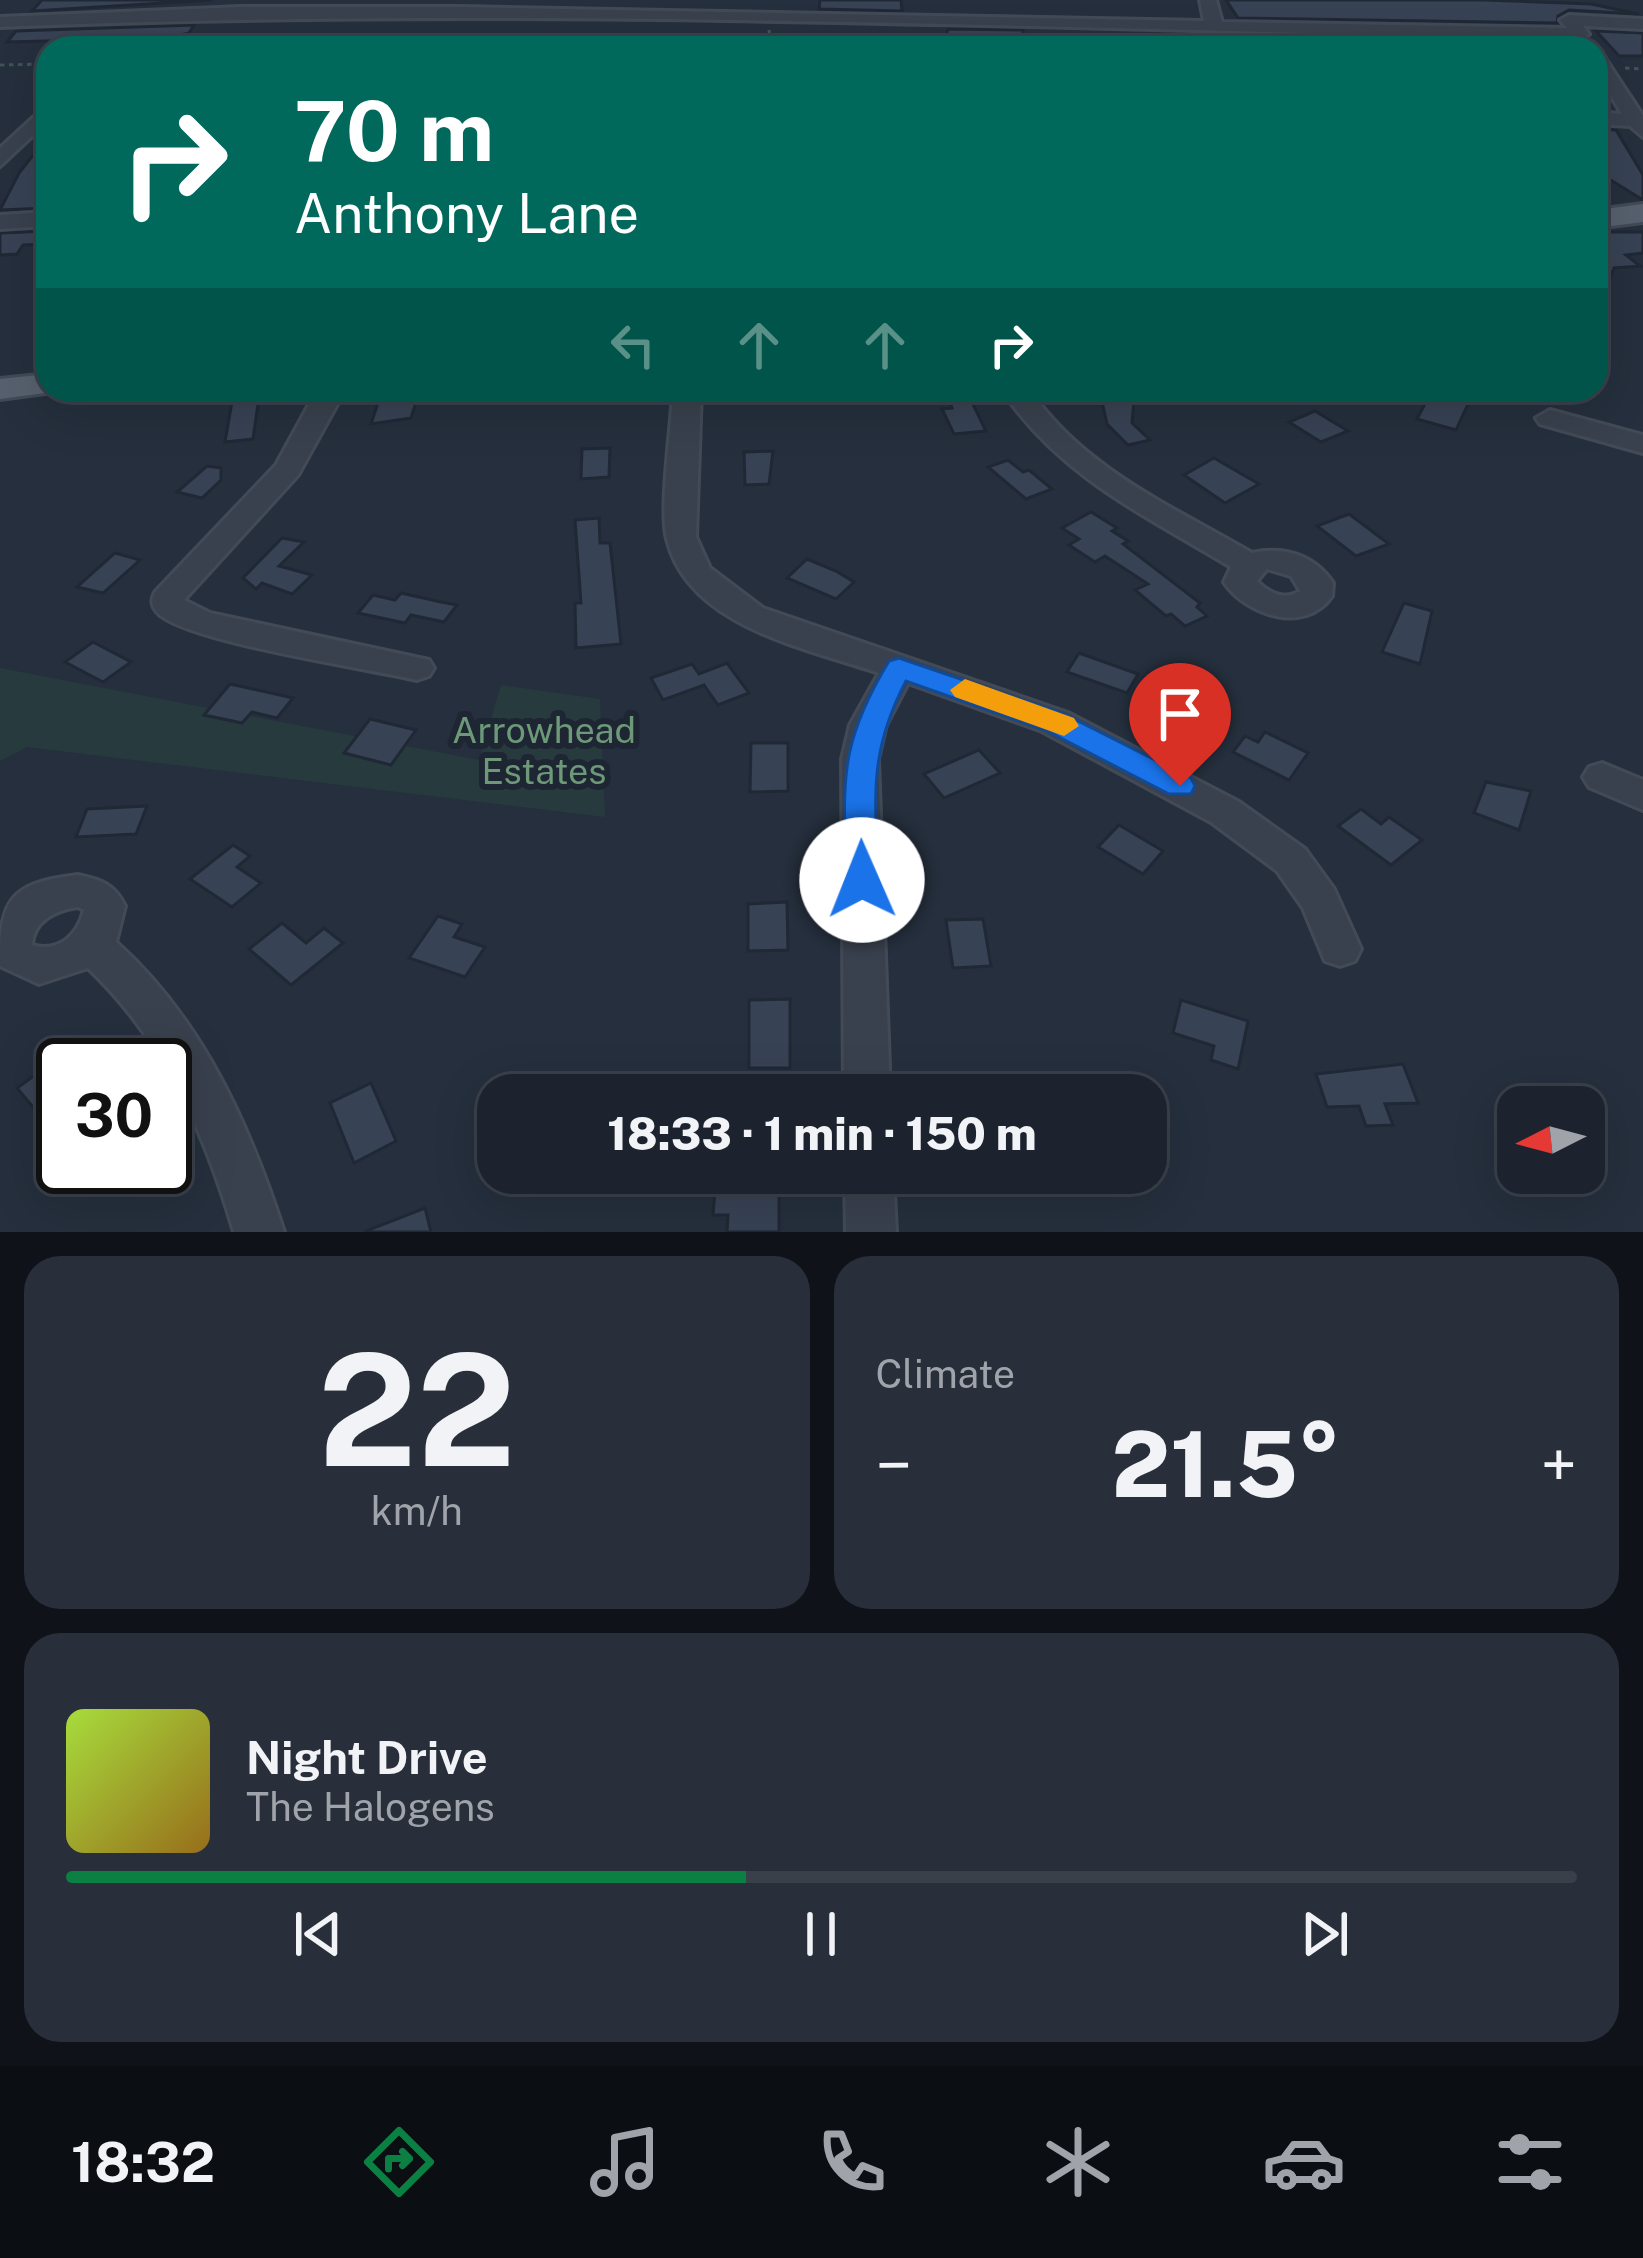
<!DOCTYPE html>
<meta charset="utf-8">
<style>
:root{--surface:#1c232e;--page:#292f3a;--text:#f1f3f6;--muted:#a0a4aa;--line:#3a404a;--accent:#0b8043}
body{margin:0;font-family:"Public Sans",sans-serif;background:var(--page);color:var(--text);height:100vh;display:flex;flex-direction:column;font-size:45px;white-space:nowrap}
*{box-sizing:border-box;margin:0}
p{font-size:39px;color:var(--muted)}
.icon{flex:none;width:66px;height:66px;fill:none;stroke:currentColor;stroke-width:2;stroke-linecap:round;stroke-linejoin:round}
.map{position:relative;height:1232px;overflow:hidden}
.sheet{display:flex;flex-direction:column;gap:24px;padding:24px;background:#0f1319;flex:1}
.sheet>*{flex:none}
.banner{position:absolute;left:36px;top:36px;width:1572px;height:366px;border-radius:36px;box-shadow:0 12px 48px #0002,0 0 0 3px var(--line);background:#00695c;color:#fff;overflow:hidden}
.needle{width:78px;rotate:264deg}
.fabs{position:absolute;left:1497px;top:1086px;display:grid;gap:24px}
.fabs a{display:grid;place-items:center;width:108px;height:108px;border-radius:24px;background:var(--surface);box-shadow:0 12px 48px #0002,0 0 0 3px var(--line);font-size:60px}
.speed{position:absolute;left:36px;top:1038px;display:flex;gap:24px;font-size:60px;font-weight:700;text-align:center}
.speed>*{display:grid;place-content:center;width:156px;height:156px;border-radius:50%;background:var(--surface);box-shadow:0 12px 48px #0002,0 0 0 3px var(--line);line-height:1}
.speed .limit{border:6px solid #111;border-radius:18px;background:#fff;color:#111}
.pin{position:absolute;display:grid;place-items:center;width:102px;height:102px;color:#fff;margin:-123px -51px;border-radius:50% 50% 50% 0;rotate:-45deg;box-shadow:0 0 12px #0007}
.pin .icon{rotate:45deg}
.me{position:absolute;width:132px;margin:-66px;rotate:359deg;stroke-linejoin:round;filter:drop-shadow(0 0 9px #0008)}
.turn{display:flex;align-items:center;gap:42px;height:252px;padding:0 60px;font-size:54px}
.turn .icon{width:156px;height:156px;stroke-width:2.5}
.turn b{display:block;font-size:84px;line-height:102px}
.lanes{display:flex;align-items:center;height:114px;padding:0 60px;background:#0003;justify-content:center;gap:60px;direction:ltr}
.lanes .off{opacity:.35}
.big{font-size:90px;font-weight:800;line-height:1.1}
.sheet .card{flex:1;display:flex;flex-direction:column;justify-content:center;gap:18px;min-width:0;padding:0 42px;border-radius:36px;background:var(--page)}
.sheet .dial{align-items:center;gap:0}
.dial b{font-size:156px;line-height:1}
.song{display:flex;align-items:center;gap:36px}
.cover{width:144px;height:144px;border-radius:18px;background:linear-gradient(135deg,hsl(80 70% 55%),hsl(40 70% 35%))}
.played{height:12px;border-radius:6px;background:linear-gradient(90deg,var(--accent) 45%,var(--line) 45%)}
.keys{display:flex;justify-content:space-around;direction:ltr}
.heat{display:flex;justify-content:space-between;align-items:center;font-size:66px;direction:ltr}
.sheet .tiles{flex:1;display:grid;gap:24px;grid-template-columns:1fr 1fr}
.card:last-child{grid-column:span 2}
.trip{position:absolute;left:477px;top:1074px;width:690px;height:120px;border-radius:36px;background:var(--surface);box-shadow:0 12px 48px #0002,0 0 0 3px var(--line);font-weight:800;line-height:120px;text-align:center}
.tab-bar{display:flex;height:192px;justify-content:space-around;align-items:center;background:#0b0e12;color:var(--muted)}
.tab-bar .icon{width:84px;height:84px}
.tab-bar .active{color:var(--accent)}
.tab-bar b{font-size:54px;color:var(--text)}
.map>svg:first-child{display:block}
</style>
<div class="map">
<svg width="1643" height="1232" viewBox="0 0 1643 1232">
<rect width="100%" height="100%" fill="#252f3d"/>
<polygon fill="#273b3e" points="0,668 479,760 501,685 600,699 605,817 27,747 0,761"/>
<g fill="#374254" stroke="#202835" stroke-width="3">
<polygon points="42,0 212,0 32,11"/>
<polygon points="820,0 901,0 902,11 819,9"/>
<polygon points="1226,0 1484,0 1591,4 1639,14 1569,10 1558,16 1557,23 1238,18"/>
<polygon points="194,25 189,33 166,38 7,42 16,31"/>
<polygon points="948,29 1023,30 1022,42 944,41"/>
<polygon points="1596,31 1643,33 1643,56 1619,56"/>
<polygon points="1250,36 1556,43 1560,48 1263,46"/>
<polygon points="1596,129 1616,130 1643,175 1643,200 1596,171"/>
<polygon points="48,136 48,208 0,210 19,173"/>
<polygon points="48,231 48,244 23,245 17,254 0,255 0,233"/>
<polygon points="1596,232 1643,232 1643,253 1626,255 1640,266 1614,268 1598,309"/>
<polygon points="234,390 260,390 253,439 225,442"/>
<polygon points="1085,390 1135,390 1132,423 1150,440 1128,445 1107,424 1103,406"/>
<polygon points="1432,390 1470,400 1456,430 1417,419"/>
<polygon points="419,393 411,418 371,424 381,394"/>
<polygon points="970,398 986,431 954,434 942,409 952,408 949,400"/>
<polygon points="1315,411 1348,431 1321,442 1289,422"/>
<polygon points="610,448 609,477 581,479 582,449"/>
<polygon points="773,451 769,484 745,485 744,452"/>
<polygon points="1214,458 1259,484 1225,503 1184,475"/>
<polygon points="1008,460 1023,472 1029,470 1052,489 1026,499 988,467"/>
<polygon points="207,466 221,468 221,480 202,498 177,492"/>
<polygon points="1091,512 1117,528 1112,531 1128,541 1123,544 1200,603 1197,607 1207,616 1185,626 1171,614 1166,616 1135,590 1148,584 1105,556 1095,562 1069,545 1079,539 1062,528"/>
<polygon points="1349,514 1389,544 1356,556 1317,526"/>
<polygon points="599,518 600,543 610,543 621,644 576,648 575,603 581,603 575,520"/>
<polygon points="282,538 304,542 279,566 312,575 292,594 262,583 256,589 243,578"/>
<polygon points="115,553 140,560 103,593 77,587"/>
<polygon points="807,559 836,571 854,582 836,599 787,578"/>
<polygon points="401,593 441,602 457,605 444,622 411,615 405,623 358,613 373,595 395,600"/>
<polygon points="1404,603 1432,611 1420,664 1382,652"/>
<polygon points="93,642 131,662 103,682 65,662"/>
<polygon points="1079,653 1138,674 1127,693 1067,672"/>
<polygon points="727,663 749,693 718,705 704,685 663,700 651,678 692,664 699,674"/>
<polygon points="230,684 293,698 277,718 252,712 242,723 204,715"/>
<polygon points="370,719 416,730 391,765 344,753"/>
<polygon points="1265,732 1308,753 1289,780 1233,752 1245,736 1258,742"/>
<polygon points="751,743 788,743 788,791 750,792"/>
<polygon points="979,750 1000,773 944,798 924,774"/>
<polygon points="1486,782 1531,791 1519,830 1474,813"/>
<polygon points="147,806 136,834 76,837 87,809"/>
<polygon points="1361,809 1381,824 1389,817 1422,840 1391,865 1338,826"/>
<polygon points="1119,825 1163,851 1143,874 1098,847"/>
<polygon points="233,845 250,856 237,867 261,883 232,907 190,879"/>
<polygon points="787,902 788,950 748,951 748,904"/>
<polygon points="438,916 462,924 454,937 485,947 465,977 409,958"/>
<polygon points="983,919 991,966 953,968 946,920"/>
<polygon points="282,923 306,943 324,928 343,943 291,985 249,949"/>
<polygon points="790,999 790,1068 749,1068 749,1000"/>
<polygon points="1181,1000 1248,1021 1238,1069 1211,1060 1214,1046 1173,1033"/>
<polygon points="63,1055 63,1143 17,1088"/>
<polygon points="1403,1064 1418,1103 1385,1104 1393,1125 1366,1126 1359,1106 1327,1107 1316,1074"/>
<polygon points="371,1083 396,1141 354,1163 330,1103"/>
<polygon points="779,1190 779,1232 727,1232 728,1215 713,1215 715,1191"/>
<polygon points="425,1208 431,1232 367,1232 366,1231"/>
</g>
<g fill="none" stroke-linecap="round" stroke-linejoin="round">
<g stroke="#424a57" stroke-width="6">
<g id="minor">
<path d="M1200 0H1216L1222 22 1567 28 1560 20 1569 15 1643 19V29L1583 26 1589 34 1580 39C1055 29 527 5 0 27V17L241 7H460L1204 21Z"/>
<polygon points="1596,53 1602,54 1643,116 1643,137 1630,126 1596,124 1596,112 1622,114 1596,72"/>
<polygon points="48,104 48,121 0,166 0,148"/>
<polygon points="48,212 48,226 0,229 0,215"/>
<path d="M317 390H345L298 475 184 600 210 613 429 660 434 668 429 676 417 680C365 668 195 643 160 615 151 607 150 600 156 591L276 465Z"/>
<path d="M673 390H701L696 537 710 568 763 608 1068 713 1239 802 1305 849 1334 889 1361 949 1355 961 1340 966 1325 961 1303 908 1277 871 1211 822 1042 731 908 683 886 725 878 759 890 1095H844L842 759 850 725 879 673C807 648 688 627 667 539 659 508 672 426 673 390Z"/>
<path d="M1002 390H1030C1082 468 1173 507 1252 553 1284 546 1314 555 1333 583L1332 596C1305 635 1246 615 1224 582L1231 567C1146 516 1058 475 1002 390ZM1267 569 1291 576 1300 591C1284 601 1269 593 1257 581Z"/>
<polygon points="1550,410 1643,435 1643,453 1540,424 1536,418"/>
<polygon points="1602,763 1643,780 1643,810 1589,787 1583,777 1589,767"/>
<path d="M78 875C101 880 114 884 125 906L116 942C202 1019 249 1124 284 1232H234C205 1133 164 1040 88 968L39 984 0 966C0 902 7 883 78 875ZM78 907 84 910C78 935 59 953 32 945 33 921 56 910 78 907Z"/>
<polygon points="845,1173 893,1173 896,1232 846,1232"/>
</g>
</g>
<g stroke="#424a57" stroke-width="6">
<g id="major">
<polygon points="1643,204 1643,222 1596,228 1596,210"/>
<polygon points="48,374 48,390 60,391 0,399 0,379"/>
</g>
</g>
<g stroke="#405457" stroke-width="3" stroke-dasharray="4.5 4.5" stroke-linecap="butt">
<polyline points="769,30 771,48"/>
<polyline points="218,48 226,32"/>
<polyline points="0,65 48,64"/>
<polyline points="1625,68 1643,69"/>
</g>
<use href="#minor" fill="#39414e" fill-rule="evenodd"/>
<use href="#major" fill="#57606e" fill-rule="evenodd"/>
</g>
<path fill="#1a73e8" stroke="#114b97" stroke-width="3" d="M899 658 1066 715 1191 778 1195 786 1191 794H1169L1045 730 906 681C867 756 876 799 878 880L874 890H850L845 880C845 782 836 749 889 661Z"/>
<polygon fill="#f59e0b" points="965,679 1074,718 1079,726 1064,736 955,697 950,690"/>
<g text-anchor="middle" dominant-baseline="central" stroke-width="12" stroke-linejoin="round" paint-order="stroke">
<g font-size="36" fill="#6d9978" stroke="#1e2633">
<text x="544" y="730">Arrowhead<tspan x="544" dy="41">Estates</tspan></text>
</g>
</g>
</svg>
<div class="fabs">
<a><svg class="needle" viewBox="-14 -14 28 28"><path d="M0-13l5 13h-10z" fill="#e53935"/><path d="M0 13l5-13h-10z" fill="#a0a4aa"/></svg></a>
</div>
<div class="speed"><div class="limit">30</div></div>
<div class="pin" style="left:1180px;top:786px;background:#d93025"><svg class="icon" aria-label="arrive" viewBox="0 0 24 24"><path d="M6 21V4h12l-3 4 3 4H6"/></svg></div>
<svg class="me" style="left:862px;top:880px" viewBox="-20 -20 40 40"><circle r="19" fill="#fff"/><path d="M0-13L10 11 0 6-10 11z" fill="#1a73e8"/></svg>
<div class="trip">18:33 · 1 min · 150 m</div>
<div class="banner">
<div class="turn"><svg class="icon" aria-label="right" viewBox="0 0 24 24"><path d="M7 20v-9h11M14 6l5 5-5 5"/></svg><div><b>70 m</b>Anthony Lane</div></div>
<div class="lanes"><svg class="icon off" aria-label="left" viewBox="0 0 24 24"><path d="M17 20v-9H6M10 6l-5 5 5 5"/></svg><svg class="icon off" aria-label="ahead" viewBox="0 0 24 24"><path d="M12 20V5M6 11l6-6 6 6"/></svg><svg class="icon off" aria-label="ahead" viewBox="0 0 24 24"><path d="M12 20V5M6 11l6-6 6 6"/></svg><svg class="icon" aria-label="right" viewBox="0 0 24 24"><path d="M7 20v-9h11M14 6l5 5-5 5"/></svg></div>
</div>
</div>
<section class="sheet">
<div class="tiles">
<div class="card dial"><b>22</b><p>km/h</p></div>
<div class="card"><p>Climate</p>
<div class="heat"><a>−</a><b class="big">21.5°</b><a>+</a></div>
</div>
<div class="card">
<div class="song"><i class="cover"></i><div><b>Night Drive</b><p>The Halogens</p></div></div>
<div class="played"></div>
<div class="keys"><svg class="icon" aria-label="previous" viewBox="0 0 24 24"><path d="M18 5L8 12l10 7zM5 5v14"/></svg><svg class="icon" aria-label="pause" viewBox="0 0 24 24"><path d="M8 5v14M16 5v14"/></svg><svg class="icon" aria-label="next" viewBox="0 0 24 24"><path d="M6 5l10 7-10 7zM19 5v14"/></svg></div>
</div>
</div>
</section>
<nav class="tab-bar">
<b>18:32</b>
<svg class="icon active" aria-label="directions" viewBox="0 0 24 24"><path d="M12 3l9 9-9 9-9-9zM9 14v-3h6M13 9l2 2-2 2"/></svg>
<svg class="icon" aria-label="music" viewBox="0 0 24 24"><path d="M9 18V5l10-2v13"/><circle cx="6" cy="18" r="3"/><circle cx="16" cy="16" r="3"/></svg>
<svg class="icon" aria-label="phone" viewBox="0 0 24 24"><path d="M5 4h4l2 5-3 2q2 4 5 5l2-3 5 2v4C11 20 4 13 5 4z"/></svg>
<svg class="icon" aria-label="climate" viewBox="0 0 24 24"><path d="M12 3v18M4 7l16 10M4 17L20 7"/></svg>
<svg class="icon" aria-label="car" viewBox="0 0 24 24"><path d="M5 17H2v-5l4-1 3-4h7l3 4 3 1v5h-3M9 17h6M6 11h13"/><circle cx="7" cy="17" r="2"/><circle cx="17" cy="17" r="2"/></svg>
<svg class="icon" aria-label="filters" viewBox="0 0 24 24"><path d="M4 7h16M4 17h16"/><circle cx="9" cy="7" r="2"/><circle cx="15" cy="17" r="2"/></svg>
</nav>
